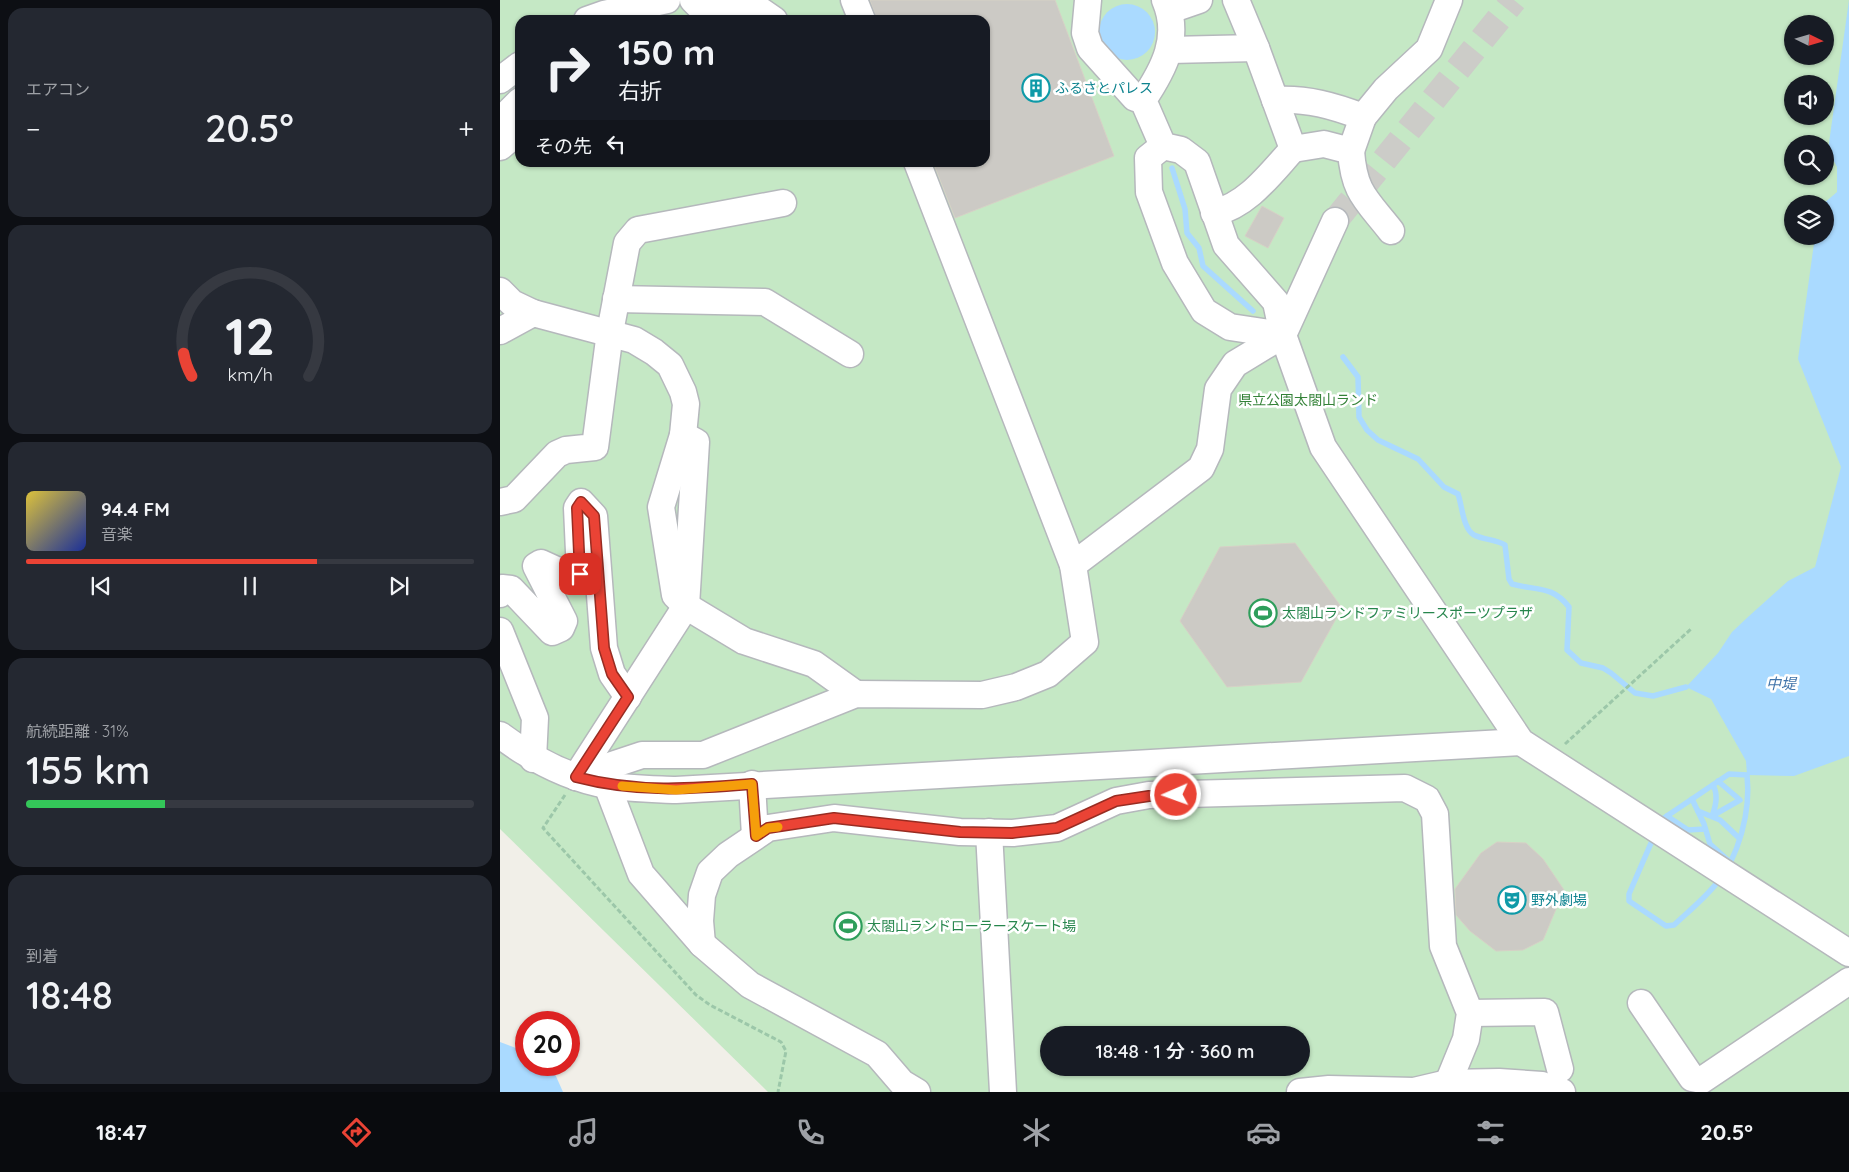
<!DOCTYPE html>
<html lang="ja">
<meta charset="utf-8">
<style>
:root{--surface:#171b24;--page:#242831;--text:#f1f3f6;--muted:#9ea1a6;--line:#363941;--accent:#ea4335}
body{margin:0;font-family:Quicksand,"Noto Sans JP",sans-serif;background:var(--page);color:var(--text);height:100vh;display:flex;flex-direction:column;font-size:19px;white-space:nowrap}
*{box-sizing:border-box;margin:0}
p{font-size:16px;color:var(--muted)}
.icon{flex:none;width:28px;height:28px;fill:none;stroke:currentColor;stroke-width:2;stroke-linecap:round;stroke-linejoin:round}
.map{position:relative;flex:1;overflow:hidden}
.side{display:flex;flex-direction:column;gap:8px;padding:8px;background:#0d0f14;width:500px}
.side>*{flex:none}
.banner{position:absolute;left:15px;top:15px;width:475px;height:152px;border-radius:15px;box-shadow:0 1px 4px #0004;background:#171b24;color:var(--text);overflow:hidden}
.needle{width:32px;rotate:95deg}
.tools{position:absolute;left:1284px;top:15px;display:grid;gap:10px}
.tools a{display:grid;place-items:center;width:50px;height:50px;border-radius:50%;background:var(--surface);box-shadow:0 1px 4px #0004;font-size:25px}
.speed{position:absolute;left:15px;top:1011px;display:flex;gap:10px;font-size:25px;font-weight:700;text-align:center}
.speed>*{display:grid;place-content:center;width:65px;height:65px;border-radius:50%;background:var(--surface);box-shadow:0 1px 4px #0004;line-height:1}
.speed .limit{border:8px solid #d22;background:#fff;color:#111}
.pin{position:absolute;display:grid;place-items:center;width:42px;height:42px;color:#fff;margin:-21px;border-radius:10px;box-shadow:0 2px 8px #0006}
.me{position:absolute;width:55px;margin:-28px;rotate:268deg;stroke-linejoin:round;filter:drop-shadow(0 0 4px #0008)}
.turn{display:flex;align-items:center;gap:18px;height:105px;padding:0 20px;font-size:22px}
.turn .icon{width:65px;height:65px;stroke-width:2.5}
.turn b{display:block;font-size:35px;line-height:42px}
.then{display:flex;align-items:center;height:48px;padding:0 20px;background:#0003;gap:10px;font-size:19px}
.big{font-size:38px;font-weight:600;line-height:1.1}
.side .tile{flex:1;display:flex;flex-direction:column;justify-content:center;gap:8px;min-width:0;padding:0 18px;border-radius:15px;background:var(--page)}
.side .dial{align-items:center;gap:0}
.dial svg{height:130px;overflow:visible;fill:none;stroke:var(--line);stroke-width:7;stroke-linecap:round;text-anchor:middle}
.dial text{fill:var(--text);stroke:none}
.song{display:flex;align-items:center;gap:15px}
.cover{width:60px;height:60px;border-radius:8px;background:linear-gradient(135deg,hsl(50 70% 55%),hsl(230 70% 35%))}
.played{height:5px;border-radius:2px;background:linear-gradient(90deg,var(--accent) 65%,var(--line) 65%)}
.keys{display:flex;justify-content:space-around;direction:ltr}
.heat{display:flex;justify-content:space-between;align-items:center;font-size:28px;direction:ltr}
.charge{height:8px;border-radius:4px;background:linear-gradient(90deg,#34c759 31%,var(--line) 0)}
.trip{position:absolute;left:540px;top:1026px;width:270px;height:50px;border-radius:25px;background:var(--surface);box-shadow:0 1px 4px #0004;font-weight:600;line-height:50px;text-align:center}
.tab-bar{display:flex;height:80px;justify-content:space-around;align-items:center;background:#090b0e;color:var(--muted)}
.tab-bar .icon{width:35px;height:35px}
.tab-bar .current{color:var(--accent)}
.tab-bar b{font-size:22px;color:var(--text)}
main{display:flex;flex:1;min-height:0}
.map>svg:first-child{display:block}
</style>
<main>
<section class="side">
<div class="tile"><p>エアコン</p>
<div class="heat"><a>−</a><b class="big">20.5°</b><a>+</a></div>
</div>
<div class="tile dial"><svg viewBox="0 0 100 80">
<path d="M14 69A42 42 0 1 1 86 69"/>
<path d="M14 69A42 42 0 0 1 9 55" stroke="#ea4335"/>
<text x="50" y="56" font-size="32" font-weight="700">12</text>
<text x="50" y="72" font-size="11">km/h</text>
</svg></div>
<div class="tile">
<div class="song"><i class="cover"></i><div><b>94.4 FM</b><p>音楽</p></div></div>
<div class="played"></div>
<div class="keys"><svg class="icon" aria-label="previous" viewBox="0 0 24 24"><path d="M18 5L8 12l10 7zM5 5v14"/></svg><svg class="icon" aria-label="pause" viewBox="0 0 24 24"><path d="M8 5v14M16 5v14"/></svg><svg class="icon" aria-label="next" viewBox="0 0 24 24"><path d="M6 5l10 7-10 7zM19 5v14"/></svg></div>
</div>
<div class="tile"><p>航続距離 · 31%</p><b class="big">155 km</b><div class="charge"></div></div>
<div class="tile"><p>到着</p><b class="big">18:48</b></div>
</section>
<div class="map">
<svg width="1349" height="1092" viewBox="0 0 1349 1092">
<rect width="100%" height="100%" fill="#f1efe8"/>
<path fill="#c5e8c5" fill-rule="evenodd" d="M0 0H1349V1092H268L0 829ZM20 20H485V162H20ZM1292 24H1325V56H1292ZM1292 84H1325V116H1292ZM1292 144H1325V176H1292ZM1292 204H1325V236H1292ZM549 1035H801V1068H549Z"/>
<g fill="#aadaff">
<polygon points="1349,0 1349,756 1294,776 1247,775 1246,761 1211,699 1186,687 1218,653 1232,632 1249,616 1288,581 1315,567 1341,467 1298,359 1315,236 1325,236 1325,204 1323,204 1337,192 1337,167 1328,150"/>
<circle cx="627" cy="32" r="28"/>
<polygon points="0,1042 26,1052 26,1065 45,1065 55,1074 63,1092 0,1092"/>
</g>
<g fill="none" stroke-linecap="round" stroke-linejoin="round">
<g stroke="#aadaff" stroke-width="5.5">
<polyline points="672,168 685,209 687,233 699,248 703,266 753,311"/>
<path d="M843 357 858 377 859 417 867 430 878 440 918 459 944 487 958 494C962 505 963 529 974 535 984 540 995 539 1005 545L1009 579 1012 584C1037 591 1052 585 1069 607L1067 650 1081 663 1103 668 1111 673 1135 693 1153 696 1186 687"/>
<path d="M1229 774 1247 775C1251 811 1239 857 1216 884 1204 899 1188 912 1174 925L1166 926 1129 901V894L1161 820Z"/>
<path d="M1213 785C1218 794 1216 806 1212 816L1240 800 1218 781"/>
<polyline points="1192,799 1204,824 1210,844 1230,862"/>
<polyline points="1198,811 1220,820 1239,838"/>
<polyline points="1167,816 1188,830 1205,829"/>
</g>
</g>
<g fill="#cccac5" stroke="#d6d1c6">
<polygon points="370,0 555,0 614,156 455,218 433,162 485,162 485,20 377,20"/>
<polygon points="762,206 784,218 768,248 745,236"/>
<polygon points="795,543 842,608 801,682 727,687 680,621 720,547"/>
<polygon points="997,842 1026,843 1043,859 1064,890 1043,940 1023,950 996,951 970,931 956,915 955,889 981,853"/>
</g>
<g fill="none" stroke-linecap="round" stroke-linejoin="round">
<polyline stroke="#ccccc8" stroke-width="26" stroke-dasharray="26 13" stroke-linecap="butt" points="835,221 1014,0"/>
<g stroke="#b5b8bc" stroke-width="29">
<g id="minor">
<polyline points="193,0 199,6 261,11 274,20"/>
<polyline points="354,0 362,20"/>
<polyline points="588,0 585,33 590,48 635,98 643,100"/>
<path d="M665 0C681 37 664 69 643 100L663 146 681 150 697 162 726 245 776 302 783 335 823 447 1021 742 1349 953"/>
<polyline points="736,0 756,48"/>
<polyline points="670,10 699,0"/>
<polyline points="87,20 104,14 167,0"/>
<path d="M670 50 756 48 793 149C770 174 748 205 714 213"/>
<polyline points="0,80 20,65"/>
<path d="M775 100C807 98 834 106 863 117L886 89 929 49 949 0"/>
<polyline points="0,121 20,101"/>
<polyline points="663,146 648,158 649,192 675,263 704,311 730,327 783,335"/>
<polyline points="0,147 20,130"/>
<polyline points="793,149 824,144 851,151 863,117"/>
<path d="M851 151C854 193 866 199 891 231"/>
<polyline points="417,162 573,565"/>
<polyline points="0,291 12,303 33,313 134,340 154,352 170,365 183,392 186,404 183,435 161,507 175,595 186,606 244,641 314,664 356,694"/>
<polyline points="116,299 265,302 350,354"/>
<polyline points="0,331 33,313"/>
<polyline points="0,502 14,499 57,454 66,450 95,447 110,332 127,243 138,230 283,203"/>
<polyline points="0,594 2,588 11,589 52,632 61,628 64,621 36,566 41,563 74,578 80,574 77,508 81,502 94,516 104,648 112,674 128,697"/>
<polyline points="0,631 35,718 33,759"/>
<path d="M0 735C32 759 67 778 107 785 129 789 154 789 176 790L1021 742"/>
<polyline points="76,777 142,755 203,755 356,694 482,695 516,687 548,674 585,642 573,565 701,468 710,449 718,389 735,364 783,335 835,221"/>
<polyline points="76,777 186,606 196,442 183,435"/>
<polyline points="252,784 255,836"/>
<polyline points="107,785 141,874 202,944 250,985 377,1054 402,1083 417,1092"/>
<polyline points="489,832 503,1092"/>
<polyline points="202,944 200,921 202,895 210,872 228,855 268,828 334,818 460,832 513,833 557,828 616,801 649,795 905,788 927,799 935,814 943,946 970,1013 966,1039 948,1083"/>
<polyline points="1141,1003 1192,1078 1202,1080 1349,981"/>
<polyline points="970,1013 1045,1012 1060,1069"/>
<polyline points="800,1092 829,1089 914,1091 948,1083 999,1082 1042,1085 1062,1092"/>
</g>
</g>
<g stroke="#9cc7a9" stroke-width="3" stroke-dasharray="5 2.5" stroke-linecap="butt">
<polyline points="1065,744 1191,629"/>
<polyline points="65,795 43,828 196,995 210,1005 281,1042 286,1051 278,1092"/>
</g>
<use href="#minor" stroke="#fff" stroke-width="26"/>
</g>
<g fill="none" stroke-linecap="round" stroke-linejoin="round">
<g stroke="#982c22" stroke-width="12">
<path id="route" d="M80 574 77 508 81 502 94 516 104 648 112 674 128 697 76 777C137 793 190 789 252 784L256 836 268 828 334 818 460 832 512 833 557 828 616 801 649 796 676 795"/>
</g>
<use href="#route" stroke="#ea4335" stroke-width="9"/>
<polyline stroke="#f59e0b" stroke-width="9" points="122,786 176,790 252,784 256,836 268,828 278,827"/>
</g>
<defs>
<g id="building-ring" transform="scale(1.4375)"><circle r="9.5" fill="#fff" stroke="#0f9aa8" stroke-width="1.5"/><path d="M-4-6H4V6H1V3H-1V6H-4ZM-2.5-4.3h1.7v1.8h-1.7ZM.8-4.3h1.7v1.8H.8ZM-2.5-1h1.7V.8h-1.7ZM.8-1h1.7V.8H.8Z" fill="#0f9aa8"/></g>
<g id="stadium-ring" transform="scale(1.4375)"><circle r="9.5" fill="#fff" stroke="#2e9e5b" stroke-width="1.5"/><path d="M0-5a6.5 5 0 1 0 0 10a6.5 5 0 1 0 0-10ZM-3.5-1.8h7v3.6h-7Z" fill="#2e9e5b"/></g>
<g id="theatre-ring" transform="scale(1.4375)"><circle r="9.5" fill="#fff" stroke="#0f9aa8" stroke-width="1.5"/><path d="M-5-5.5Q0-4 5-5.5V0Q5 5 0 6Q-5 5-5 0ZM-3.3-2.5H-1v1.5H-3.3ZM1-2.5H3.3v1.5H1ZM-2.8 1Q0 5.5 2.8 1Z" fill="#0f9aa8"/></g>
</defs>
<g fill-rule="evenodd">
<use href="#building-ring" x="536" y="88"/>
<use href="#stadium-ring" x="763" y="613"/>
<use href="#theatre-ring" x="1012" y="900"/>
<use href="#stadium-ring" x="348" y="926"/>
</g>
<g text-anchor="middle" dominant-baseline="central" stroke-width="5" stroke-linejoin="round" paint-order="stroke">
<g font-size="14" fill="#0d838f" stroke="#fff" text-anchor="start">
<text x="555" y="88">ふるさとパレス</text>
<text x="1031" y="900">野外劇場</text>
</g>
<g font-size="14" fill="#348238" stroke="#fff">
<text x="808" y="400">県立公園太閤山ランド</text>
</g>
<g font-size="14" fill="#27864d" stroke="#fff" text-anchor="start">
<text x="782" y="613">太閤山ランドファミリースポーツプラザ</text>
<text x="367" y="926">太閤山ランドローラースケート場</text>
</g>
<g font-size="15" font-style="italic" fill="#4174aa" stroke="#fff">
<text x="1281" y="683">中堤</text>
</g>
</g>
</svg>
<div class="tools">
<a><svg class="needle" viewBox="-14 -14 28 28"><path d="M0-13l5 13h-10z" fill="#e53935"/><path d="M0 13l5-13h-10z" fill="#9ea1a6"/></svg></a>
<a><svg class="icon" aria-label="sound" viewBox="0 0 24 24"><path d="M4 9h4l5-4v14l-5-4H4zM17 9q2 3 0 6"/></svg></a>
<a><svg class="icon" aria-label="search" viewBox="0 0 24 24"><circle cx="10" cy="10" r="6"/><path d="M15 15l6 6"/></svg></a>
<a><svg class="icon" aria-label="layers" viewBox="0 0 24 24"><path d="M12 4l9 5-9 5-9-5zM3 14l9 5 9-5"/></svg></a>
</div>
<div class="speed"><div class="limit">20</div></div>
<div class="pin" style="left:80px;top:574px;background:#d93025"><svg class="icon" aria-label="arrive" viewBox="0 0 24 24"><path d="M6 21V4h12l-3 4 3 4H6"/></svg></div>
<svg class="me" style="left:676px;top:795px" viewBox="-20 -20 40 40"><circle r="17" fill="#ea4335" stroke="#fff" stroke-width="3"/><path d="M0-11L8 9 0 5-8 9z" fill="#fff"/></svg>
<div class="trip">18:48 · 1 分 · 360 m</div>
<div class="banner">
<div class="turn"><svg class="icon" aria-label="right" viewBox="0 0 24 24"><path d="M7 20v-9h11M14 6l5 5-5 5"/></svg><div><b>150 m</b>右折</div></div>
<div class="then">その先<svg class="icon" aria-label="left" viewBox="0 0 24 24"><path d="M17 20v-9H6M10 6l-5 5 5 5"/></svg></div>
</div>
</div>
</main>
<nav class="tab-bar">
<b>18:47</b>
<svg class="icon current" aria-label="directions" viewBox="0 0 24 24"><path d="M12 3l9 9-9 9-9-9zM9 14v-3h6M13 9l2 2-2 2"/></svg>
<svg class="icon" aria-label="music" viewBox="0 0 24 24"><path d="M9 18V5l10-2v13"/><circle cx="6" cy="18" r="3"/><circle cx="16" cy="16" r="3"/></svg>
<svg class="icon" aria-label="phone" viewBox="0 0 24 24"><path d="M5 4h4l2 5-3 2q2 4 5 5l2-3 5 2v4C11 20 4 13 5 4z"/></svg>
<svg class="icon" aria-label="climate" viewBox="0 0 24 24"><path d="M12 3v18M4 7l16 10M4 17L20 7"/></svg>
<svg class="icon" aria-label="car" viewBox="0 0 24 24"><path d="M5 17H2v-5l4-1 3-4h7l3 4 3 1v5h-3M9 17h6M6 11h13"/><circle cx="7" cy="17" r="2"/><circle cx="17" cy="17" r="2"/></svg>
<svg class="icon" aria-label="filters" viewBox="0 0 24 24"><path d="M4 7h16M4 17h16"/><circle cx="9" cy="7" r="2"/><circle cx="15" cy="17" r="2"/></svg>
<b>20.5°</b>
</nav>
